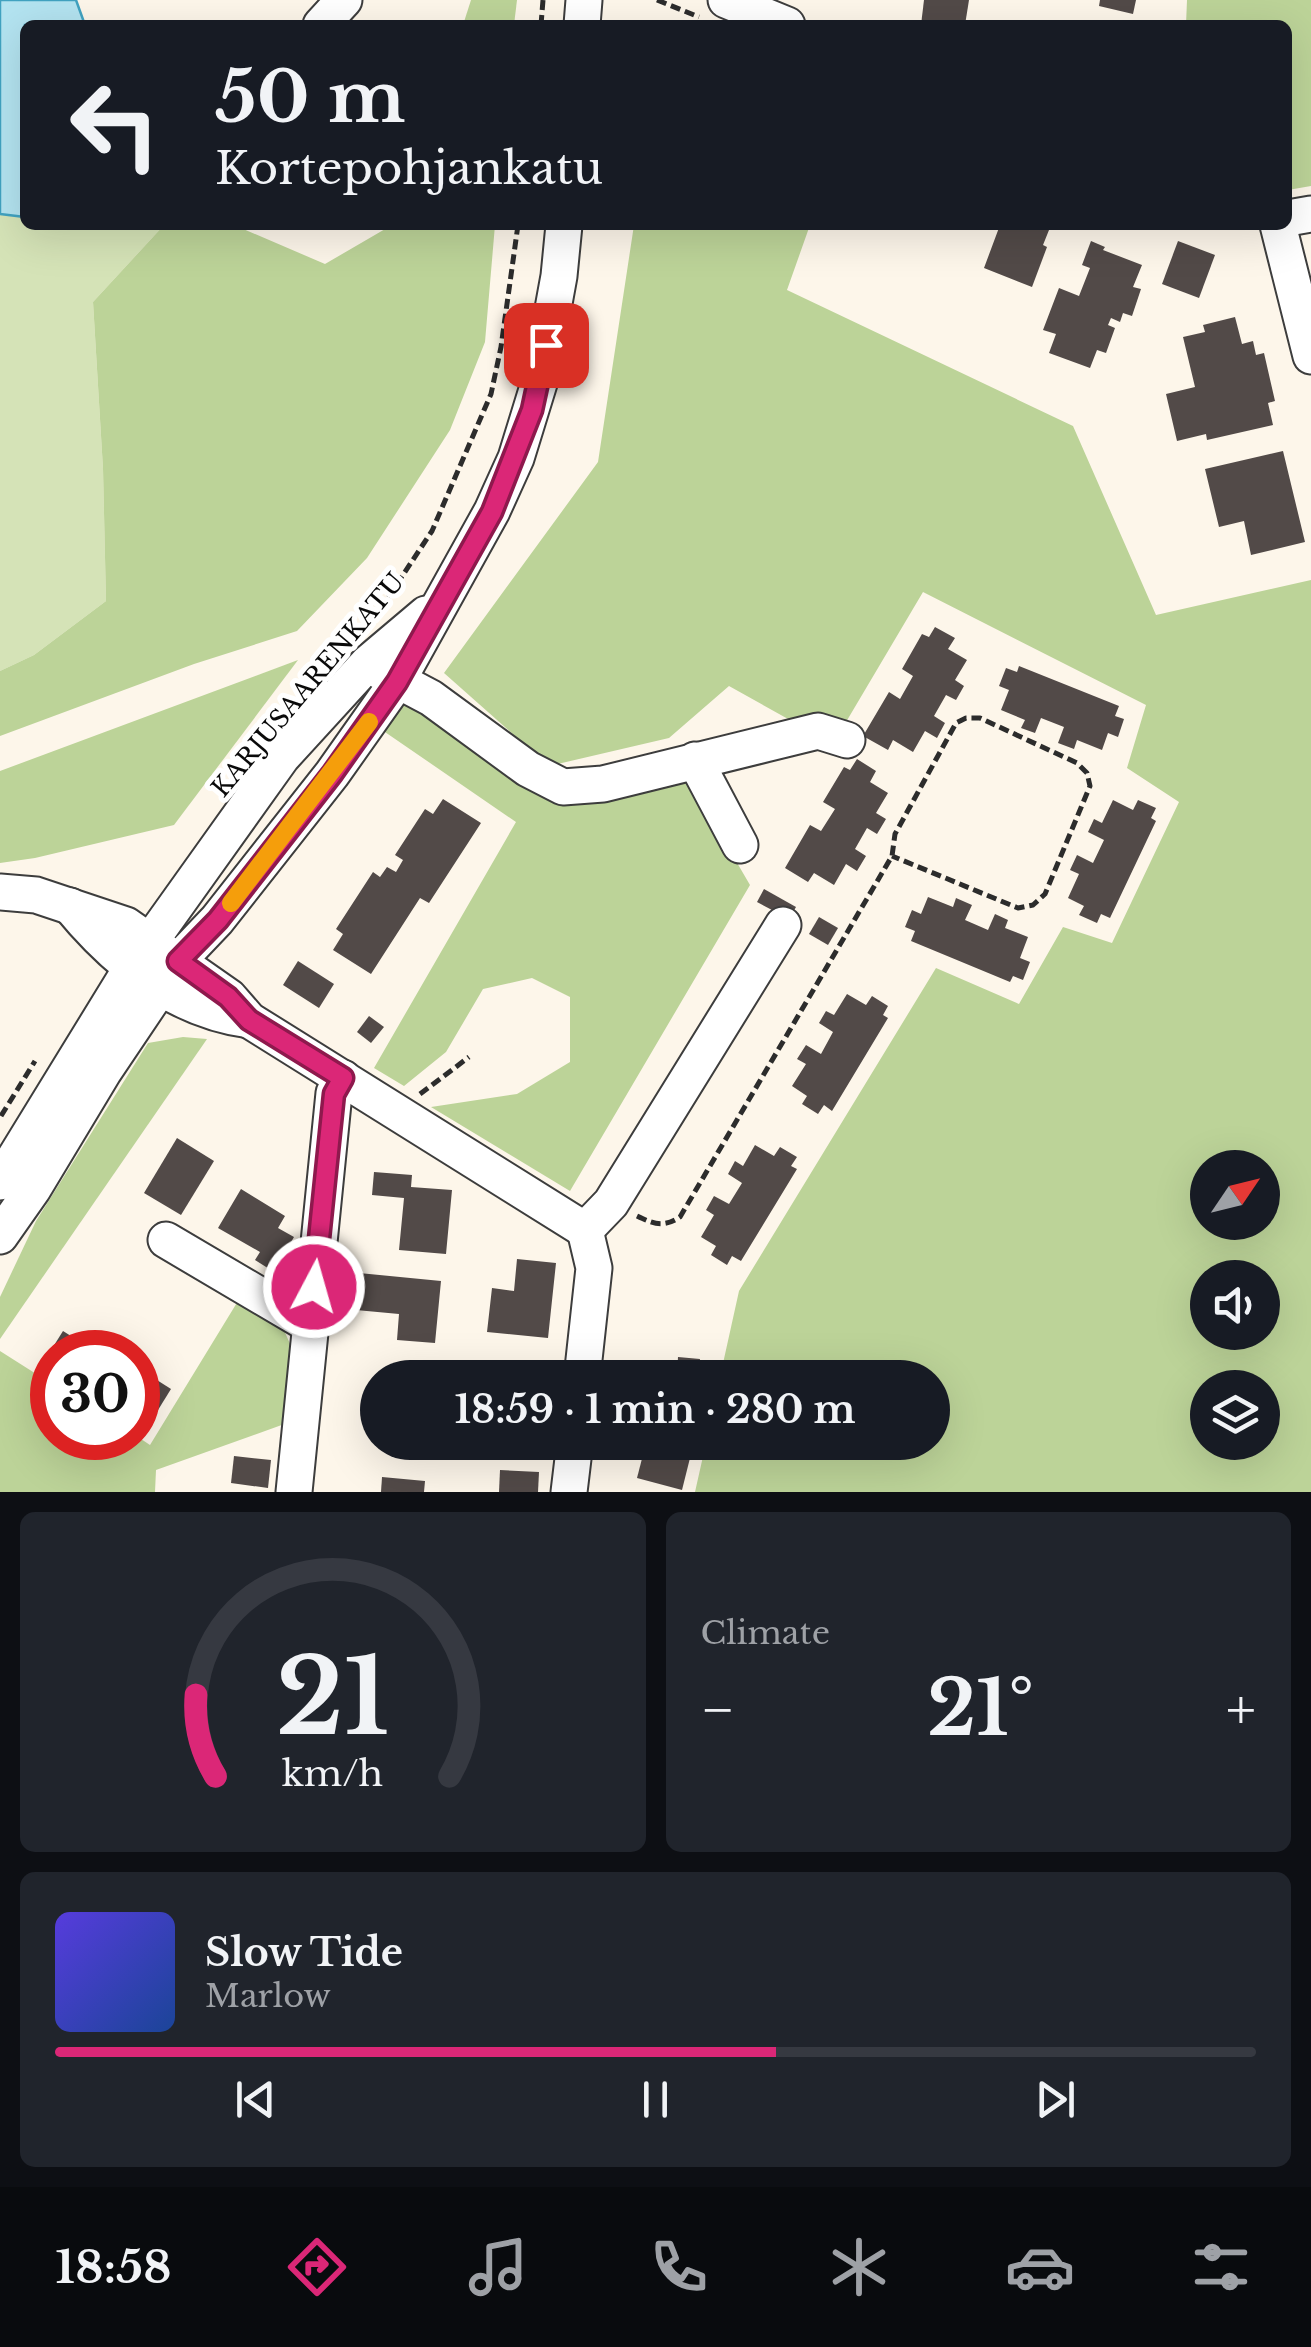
<!DOCTYPE html>
<meta charset="utf-8">
<style>
:root{--surface:#171b24;--page:#20242c;--text:#f1f3f6;--muted:#9ea1a6;--line:#363941;--accent:#db2777}
body{margin:0;font-family:"Libre Baskerville",serif;background:var(--page);color:var(--text);height:100vh;display:flex;flex-direction:column;font-size:38px;white-space:nowrap}
*{box-sizing:border-box;margin:0}
p{font-size:32px;color:var(--muted)}
.icon{flex:none;width:55px;height:55px;fill:none;stroke:currentColor;stroke-width:2;stroke-linecap:round;stroke-linejoin:round}
.map{position:relative;height:1492px;overflow:hidden}
.panel{display:flex;flex-direction:column;gap:20px;padding:20px;background:#0d0f14;flex:1}
.panel>*{flex:none}
.guide{position:absolute;left:20px;top:20px;width:1272px;height:210px;border-radius:15px;box-shadow:0 10px 40px #0002;background:#171b24;color:var(--text);overflow:hidden}
.needle{width:65px;rotate:55deg}
.buttons{position:absolute;left:1190px;top:1150px;display:grid;gap:20px}
.buttons a{display:grid;place-items:center;width:90px;height:90px;border-radius:50%;background:var(--surface);box-shadow:0 10px 40px #0002;font-size:50px}
.speed{position:absolute;left:30px;top:1330px;display:flex;gap:20px;font-size:50px;font-weight:700;text-align:center}
.speed>*{display:grid;place-content:center;width:130px;height:130px;border-radius:50%;background:var(--surface);box-shadow:0 10px 40px #0002;line-height:1}
.speed .limit{border:15px solid #d22;background:#fff;color:#111}
.pin{position:absolute;display:grid;place-items:center;width:85px;height:85px;color:#fff;margin:-42px;border-radius:20px;box-shadow:0 5px 15px #0006}
.me{position:absolute;width:110px;margin:-55px;rotate:6deg;stroke-linejoin:round;filter:drop-shadow(0 0 8px #0008)}
.turn{display:flex;align-items:center;gap:35px;height:210px;padding:0 30px;font-size:45px}
.turn .icon{width:130px;height:130px;stroke-width:2.5}
.turn b{display:block;font-size:70px;line-height:85px}
.big{font-size:75px;font-weight:700;line-height:1.1}
.panel .card{flex:1;display:flex;flex-direction:column;justify-content:center;gap:15px;min-width:0;padding:0 35px;border-radius:15px;background:var(--page)}
.panel .dial{align-items:center;gap:0}
.dial svg{height:260px;overflow:visible;fill:none;stroke:var(--line);stroke-width:7;stroke-linecap:round;text-anchor:middle}
.dial text{fill:var(--text);stroke:none}
.song{display:flex;align-items:center;gap:30px}
.cover{width:120px;height:120px;border-radius:15px;background:linear-gradient(135deg,hsl(250 70% 55%),hsl(220 70% 35%))}
.played{height:10px;border-radius:5px;background:linear-gradient(90deg,var(--accent) 60%,var(--line) 60%)}
.keys{display:flex;justify-content:space-around;direction:ltr}
.heat{display:flex;justify-content:space-between;align-items:center;font-size:55px;direction:ltr}
.panel .tiles{flex:1;display:grid;gap:20px;grid-template-columns:1fr 1fr}
.card:last-child{grid-column:span 2}
.trip{position:absolute;left:360px;top:1360px;width:590px;height:100px;border-radius:50px;background:var(--surface);box-shadow:0 10px 40px #0002;font-weight:700;line-height:100px;text-align:center}
.menu{display:flex;height:160px;justify-content:space-around;align-items:center;background:#090b0e;color:var(--muted)}
.menu .icon{width:70px;height:70px}
.menu .on{color:var(--accent)}
.menu b{font-size:45px;color:var(--text)}
.map>svg:first-child{display:block}
</style>
<div class="map">
<svg width="1311" height="1492" viewBox="0 0 1311 1492">
<rect width="100%" height="100%" fill="#fdf6ea"/>
<polygon fill="#d5e3b7" points="0,86 25,93 25,225 164,225 93,302 103,469 106,601 34,655 0,671"/>
<g fill="#bcd398" fill-rule="evenodd">
<polygon points="471,0 517,0 514,25 463,25"/>
<polygon points="1187,0 1311,0 1311,186 1288,190 1288,25 1186,25"/>
<polygon points="164,225 234,225 325,264 392,225 495,225 485,342 450,430 367,558 297,631 194,664 0,736 0,671 34,655 106,601 103,469 93,302"/>
<path d="M634 225H810L787 290 1073 426 1156 615 1311 580V1492H695L706 1443 932 1442V1378L720 1377 739 1291 936 968 1019 1004 1063 927 1112 943 1179 802 1127 768 1146 705 923 592 833 744 729 686 669 738 549 766 444 673 598 462ZM1208 1168H1262V1222H1208ZM1208 1278H1262V1332H1208ZM1208 1388H1262V1442H1208Z"/>
<polygon points="298,660 174,825 35,858 0,863 0,771"/>
<polygon points="404,698 565,805 687,777 750,885 570,1191 431,1107 517,1094 570,1062 570,997 532,978 483,989 446,1052 404,1086 374,1068 516,822 382,730"/>
<polygon points="183,1037 207,1039 0,1339 0,1297 36,1221 148,1043"/>
<polygon points="238,1301 282,1326 297,1359 290,1422 156,1470 155,1492 0,1492 0,1351 52,1384 52,1438 138,1437 150,1445"/>
</g>
<polygon fill="#b3e3f0" stroke="#41a2c0" stroke-width="2.5" points="0,0 76,0 85,25 25,25 25,217 0,214"/>
<g fill="#524a48">
<polygon points="924,0 969,0 965,25 921,25"/>
<polygon points="1100,0 1136,0 1133,14 1099,6"/>
<polygon points="1000,225 1051,225 1043,245 1047,247 1032,287 984,268"/>
<polygon points="1091,241 1105,247 1103,250 1142,265 1133,287 1141,289 1132,316 1123,313 1120,322 1111,318 1108,325 1115,328 1106,353 1097,350 1090,368 1049,353 1056,334 1043,330 1059,288 1079,296 1090,268 1082,265"/>
<polygon points="1178,241 1215,255 1199,298 1162,284"/>
<polygon points="1235,317 1242,344 1253,341 1256,355 1264,353 1275,401 1268,403 1273,425 1207,440 1206,434 1177,441 1166,394 1195,387 1183,337 1205,332 1203,325"/>
<polygon points="1283,451 1305,542 1251,555 1244,521 1219,527 1205,469"/>
<polygon points="935,627 955,638 948,649 967,660 955,680 964,686 956,700 946,695 934,716 945,723 937,738 925,731 913,752 893,740 888,750 863,736 889,692 900,699 913,676 902,669 922,634 929,637"/>
<polygon points="1019,666 1119,706 1115,716 1124,719 1118,737 1108,733 1102,750 1077,740 1074,749 1058,743 1064,727 1041,718 1035,733 1021,728 1025,720 1001,710 1009,690 999,686 1006,668 1017,672"/>
<polygon points="857,759 876,771 870,782 888,793 876,813 886,819 877,834 867,828 855,849 866,856 857,871 846,864 834,885 814,873 808,882 785,868 810,825 821,831 835,809 823,802 844,767 850,770"/>
<polygon points="443,799 481,823 429,903 420,898 371,974 333,950 343,934 336,929 373,872 380,877 387,867 396,872 403,860 395,855 425,809 433,814"/>
<polygon points="1113,800 1133,810 1138,800 1156,808 1151,818 1156,821 1110,918 1101,914 1097,923 1079,915 1084,906 1068,898 1079,874 1070,870 1077,855 1093,863 1104,840 1088,832 1094,819 1102,823"/>
<polygon points="764,889 796,907 789,919 757,902"/>
<polygon points="928,897 953,907 956,898 972,905 965,920 988,930 995,914 1008,920 1005,928 1028,937 1020,958 1030,962 1023,980 1013,976 1010,982 911,941 915,931 905,927 912,910 921,914"/>
<polygon points="819,917 838,928 828,945 809,934"/>
<polygon points="298,961 334,984 319,1008 283,985"/>
<polygon points="847,994 866,1005 872,996 888,1006 883,1015 888,1018 832,1111 824,1105 818,1114 802,1104 807,1096 792,1086 806,1064 797,1059 806,1045 821,1054 833,1032 819,1023 826,1011 834,1015"/>
<polygon points="369,1016 384,1027 371,1043 357,1032"/>
<polygon points="177,1138 214,1161 181,1215 144,1193"/>
<polygon points="755,1145 774,1156 780,1147 797,1157 791,1166 797,1169 741,1261 732,1256 727,1265 711,1255 716,1246 701,1237 714,1215 706,1210 714,1196 729,1204 742,1183 728,1174 735,1161 743,1166"/>
<polygon points="374,1172 412,1175 411,1187 452,1190 446,1254 399,1250 404,1198 372,1195"/>
<polygon points="241,1189 285,1216 278,1228 294,1237 274,1272 255,1260 260,1252 218,1228"/>
<polygon points="517,1259 556,1263 548,1338 487,1332 492,1288 514,1291"/>
<polygon points="359,1273 441,1281 435,1343 397,1340 399,1314 356,1310"/>
<polygon points="63,1331 90,1348 87,1352 52,1352 52,1369 43,1363"/>
<polygon points="678,1357 700,1359 698,1378 677,1378"/>
<polygon points="387,1367 431,1371 431,1378 386,1378"/>
<polygon points="138,1368 171,1389 145,1431 138,1427"/>
<polygon points="645,1447 690,1458 682,1490 637,1478"/>
<polygon points="234,1456 271,1460 268,1488 231,1483"/>
<polygon points="500,1470 539,1472 538,1492 499,1492"/>
<polygon points="382,1477 425,1481 424,1492 381,1492"/>
</g>
<g fill="none" stroke-linecap="round" stroke-linejoin="round">
<g stroke="#3d3d3d" stroke-width="39">
<g id="minor">
<polyline points="726,0 787,25"/>
<polyline points="321,25 344,0"/>
<polyline points="582,25 584,0"/>
<polyline points="1288,218 1311,214"/>
<polyline points="1278,225 1311,356"/>
<polyline points="380,671 431,698 528,769 563,787 603,784 818,731 847,740"/>
<polyline points="695,760 740,845"/>
<polyline points="0,892 36,895 126,925 229,997 249,1020 585,1230"/>
<path d="M70 906C116 962 176 1010 249 1020"/>
<polyline points="0,1182 132,967 282,757 368,663 426,614"/>
<polyline points="585,1230 611,1203 783,925"/>
<polyline points="0,1236 33,1189 104,1071 178,961 217,920 332,774 397,682 492,511 516,458 540,380 559,276 564,225"/>
<polyline points="166,1240 310,1325"/>
<polyline points="582,1378 594,1268 585,1230"/>
<polyline points="294,1492 334,1093 343,1078"/>
<polyline points="569,1492 575,1442"/>
</g>
</g>
<g stroke="#2c2c2c" stroke-width="5" stroke-dasharray="10 5" stroke-linecap="butt">
<polyline points="657,0 699,17"/>
<polyline points="541,25 543,0"/>
<polyline points="1233,225 1250,226"/>
<polyline points="368,619 385,602 432,531 491,394 501,347 518,225"/>
<polyline points="420,1094 469,1057"/>
<polyline points="1,1116 35,1061"/>
<path d="M637 1216C654 1224 663 1228 680 1217L892 856 895 834 956 723 966 718H980L1077 763 1087 773 1090 786 1045 894 1033 905 1018 908 892 856"/>
</g>
<use href="#minor" stroke="#fff" stroke-width="35"/>
</g>
<g fill="none" stroke-linecap="round" stroke-linejoin="round">
<g stroke="#8e194d" stroke-width="25">
<polyline id="route" points="314,1287 334,1094 343,1078 249,1020 228,997 178,961 218,920 332,774 397,682 492,512 532,410 546,345"/>
</g>
<use href="#route" stroke="#db2777" stroke-width="18"/>
<polyline stroke="#f59e0b" stroke-width="18" points="231,903 369,722"/>
</g>
<g text-anchor="middle" dominant-baseline="central" stroke-width="10" stroke-linejoin="round" paint-order="stroke">
<g font-size="25" fill="#0a0a0a" stroke="#fff">
<text transform="translate(308 685) rotate(-50)">KARJUSAARENKATU</text>
</g>
</g>
</svg>
<div class="buttons">
<a><svg class="needle" viewBox="-14 -14 28 28"><path d="M0-13l5 13h-10z" fill="#e53935"/><path d="M0 13l5-13h-10z" fill="#9ea1a6"/></svg></a>
<a><svg class="icon" aria-label="sound" viewBox="0 0 24 24"><path d="M4 9h4l5-4v14l-5-4H4zM17 9q2 3 0 6"/></svg></a>
<a><svg class="icon" aria-label="layers" viewBox="0 0 24 24"><path d="M12 4l9 5-9 5-9-5zM3 14l9 5 9-5"/></svg></a>
</div>
<div class="speed"><div class="limit">30</div></div>
<div class="pin" style="left:546px;top:345px;background:#d93025"><svg class="icon" aria-label="arrive" viewBox="0 0 24 24"><path d="M6 21V4h12l-3 4 3 4H6"/></svg></div>
<svg class="me" style="left:314px;top:1287px" viewBox="-20 -20 40 40"><circle r="17" fill="#db2777" stroke="#fff" stroke-width="3"/><path d="M0-11L8 9 0 5-8 9z" fill="#fff"/></svg>
<div class="trip">18:59 · 1 min · 280 m</div>
<div class="guide">
<div class="turn"><svg class="icon" aria-label="left" viewBox="0 0 24 24"><path d="M17 20v-9H6M10 6l-5 5 5 5"/></svg><div><b>50 m</b>Kortepohjankatu</div></div>
</div>
</div>
<section class="panel">
<div class="tiles">
<div class="card dial"><svg viewBox="0 0 100 80">
<path d="M14 69A42 42 0 1 1 86 69"/>
<path d="M14 69A42 42 0 0 1 8 44" stroke="#db2777"/>
<text x="50" y="56" font-size="32" font-weight="700">21</text>
<text x="50" y="72" font-size="11">km/h</text>
</svg></div>
<div class="card"><p>Climate</p>
<div class="heat"><a>−</a><b class="big">21°</b><a>+</a></div>
</div>
<div class="card">
<div class="song"><i class="cover"></i><div><b>Slow Tide</b><p>Marlow</p></div></div>
<div class="played"></div>
<div class="keys"><svg class="icon" aria-label="previous" viewBox="0 0 24 24"><path d="M18 5L8 12l10 7zM5 5v14"/></svg><svg class="icon" aria-label="pause" viewBox="0 0 24 24"><path d="M8 5v14M16 5v14"/></svg><svg class="icon" aria-label="next" viewBox="0 0 24 24"><path d="M6 5l10 7-10 7zM19 5v14"/></svg></div>
</div>
</div>
</section>
<nav class="menu">
<b>18:58</b>
<svg class="icon on" aria-label="directions" viewBox="0 0 24 24"><path d="M12 3l9 9-9 9-9-9zM9 14v-3h6M13 9l2 2-2 2"/></svg>
<svg class="icon" aria-label="music" viewBox="0 0 24 24"><path d="M9 18V5l10-2v13"/><circle cx="6" cy="18" r="3"/><circle cx="16" cy="16" r="3"/></svg>
<svg class="icon" aria-label="phone" viewBox="0 0 24 24"><path d="M5 4h4l2 5-3 2q2 4 5 5l2-3 5 2v4C11 20 4 13 5 4z"/></svg>
<svg class="icon" aria-label="climate" viewBox="0 0 24 24"><path d="M12 3v18M4 7l16 10M4 17L20 7"/></svg>
<svg class="icon" aria-label="car" viewBox="0 0 24 24"><path d="M5 17H2v-5l4-1 3-4h7l3 4 3 1v5h-3M9 17h6M6 11h13"/><circle cx="7" cy="17" r="2"/><circle cx="17" cy="17" r="2"/></svg>
<svg class="icon" aria-label="filters" viewBox="0 0 24 24"><path d="M4 7h16M4 17h16"/><circle cx="9" cy="7" r="2"/><circle cx="15" cy="17" r="2"/></svg>
</nav>
